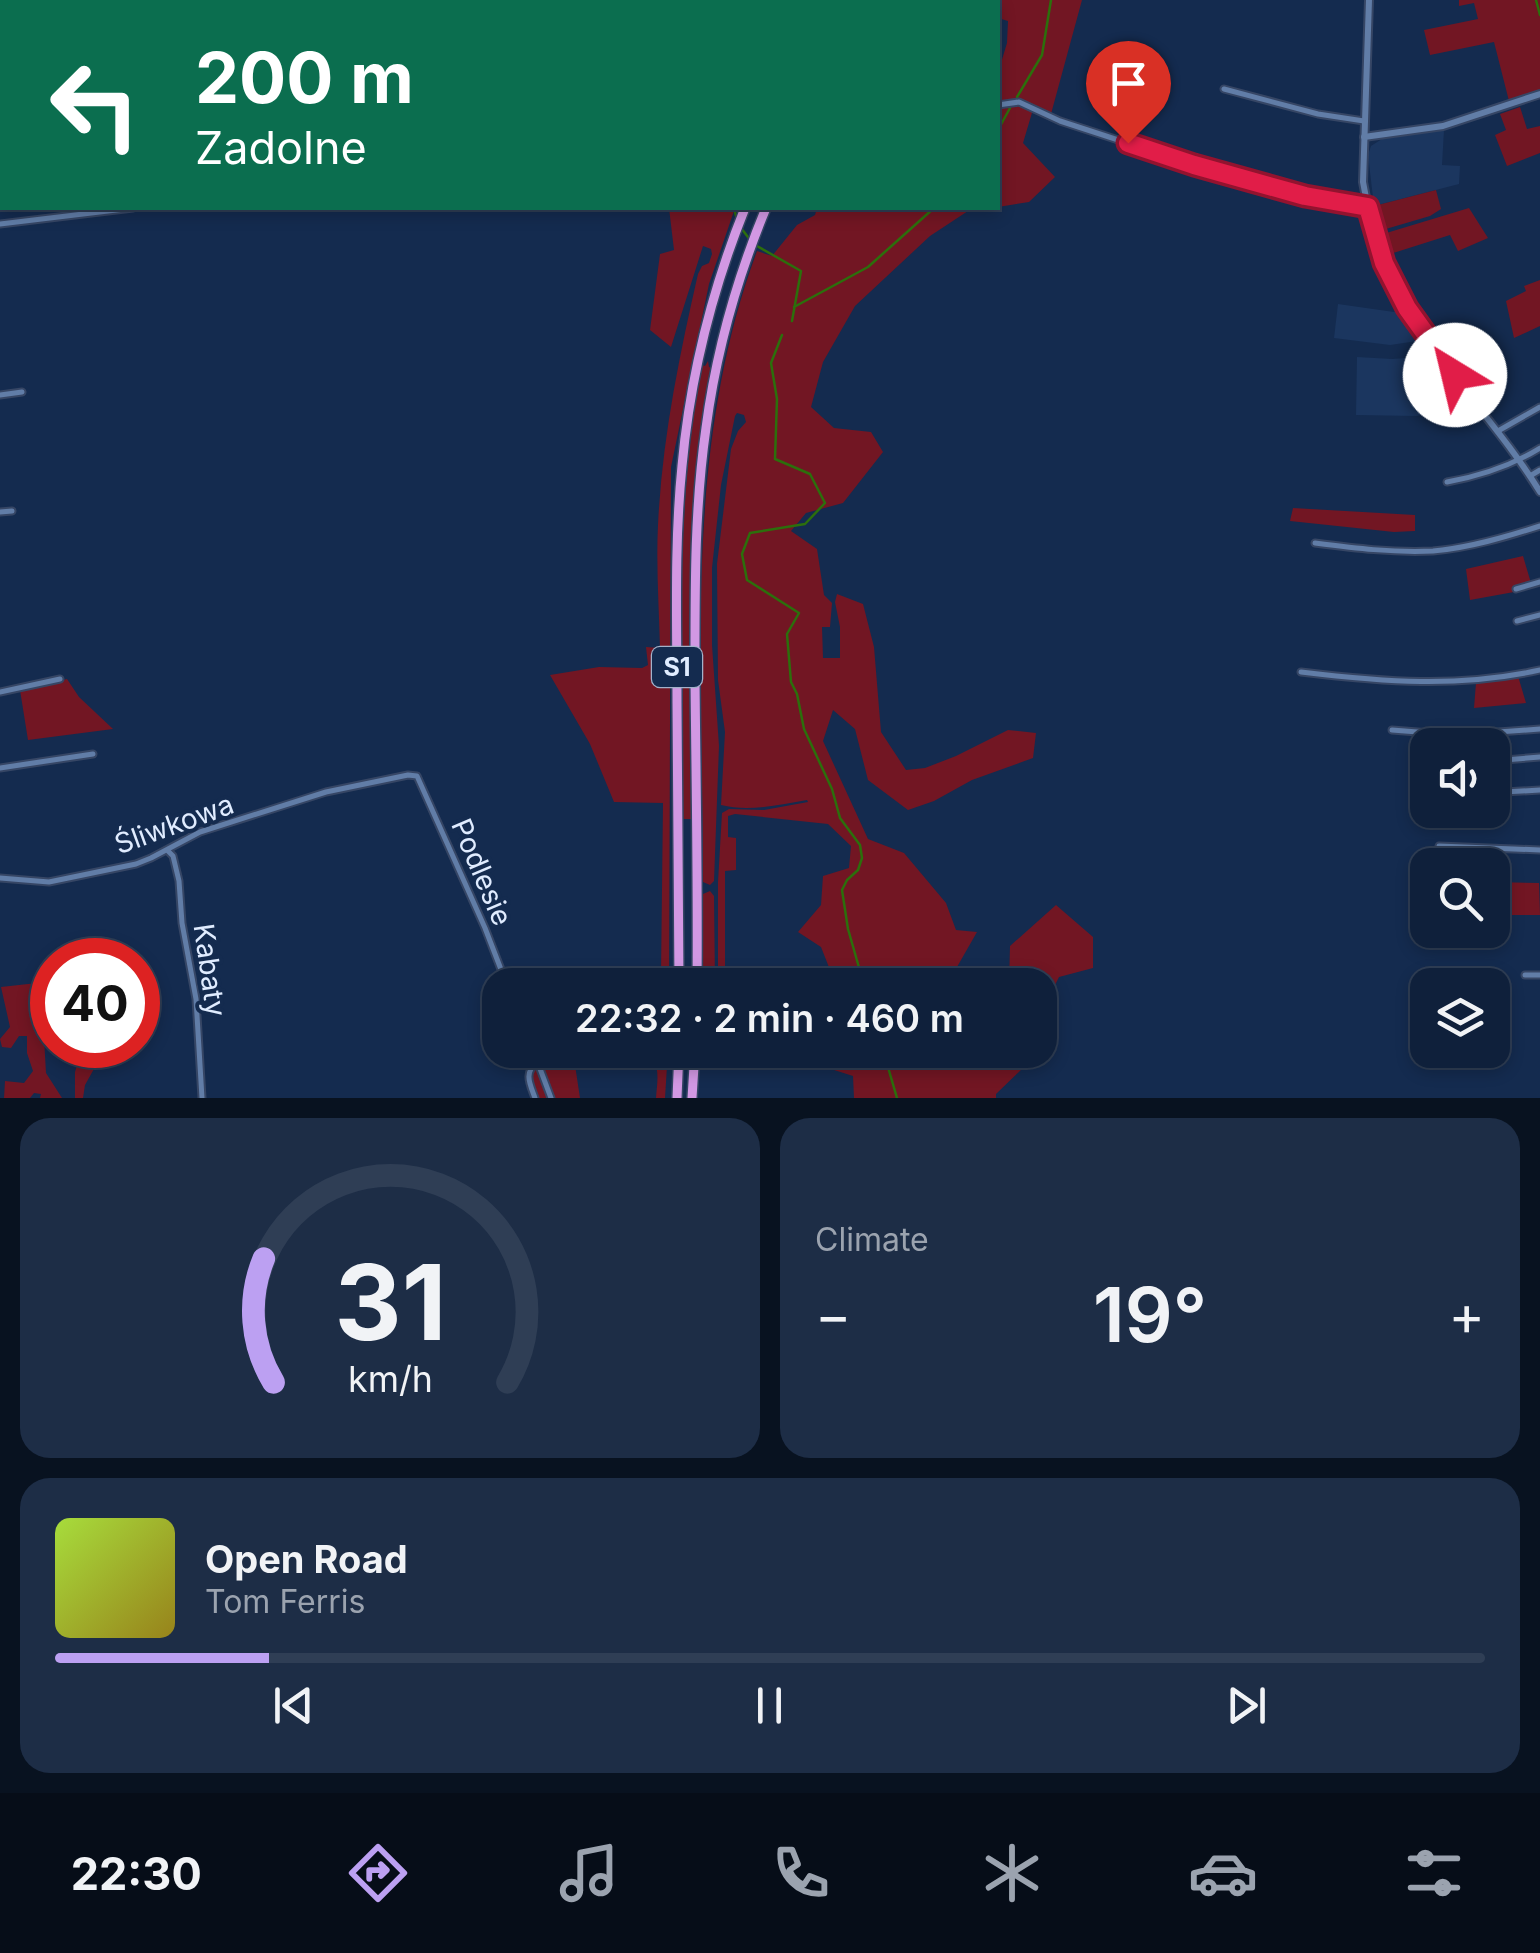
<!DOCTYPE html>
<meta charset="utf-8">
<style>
:root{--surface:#0f203b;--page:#1d2d46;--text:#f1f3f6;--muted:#9ba3af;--line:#2f3e55;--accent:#bca0f2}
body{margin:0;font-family:Inter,sans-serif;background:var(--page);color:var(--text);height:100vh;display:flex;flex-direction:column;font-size:38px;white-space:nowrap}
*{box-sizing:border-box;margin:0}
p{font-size:32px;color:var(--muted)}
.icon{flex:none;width:55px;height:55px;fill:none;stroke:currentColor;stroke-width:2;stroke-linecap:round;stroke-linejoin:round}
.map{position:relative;height:1098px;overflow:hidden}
.sheet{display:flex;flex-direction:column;gap:20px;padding:20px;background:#081220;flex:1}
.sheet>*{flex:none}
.hud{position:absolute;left:0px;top:0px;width:1000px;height:210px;box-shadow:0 5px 15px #0003,0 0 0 2px var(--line);background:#0b6e4f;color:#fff;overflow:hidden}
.fabs{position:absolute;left:1410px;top:728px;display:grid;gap:20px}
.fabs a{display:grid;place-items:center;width:100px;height:100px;border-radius:20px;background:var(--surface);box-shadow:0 5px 15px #0003,0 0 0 2px var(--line);font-size:50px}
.speed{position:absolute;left:30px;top:938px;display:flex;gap:20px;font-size:50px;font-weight:700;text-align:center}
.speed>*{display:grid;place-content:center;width:130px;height:130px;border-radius:50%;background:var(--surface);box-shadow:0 5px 15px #0003,0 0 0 2px var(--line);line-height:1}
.speed .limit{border:15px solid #d22;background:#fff;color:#111}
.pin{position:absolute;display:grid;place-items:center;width:85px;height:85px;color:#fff;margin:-102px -42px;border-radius:50% 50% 50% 0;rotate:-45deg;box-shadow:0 0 10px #0007}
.pin .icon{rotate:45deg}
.me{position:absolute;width:110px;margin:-55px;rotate:324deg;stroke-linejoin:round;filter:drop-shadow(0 0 8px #0008)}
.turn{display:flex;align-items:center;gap:35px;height:210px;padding:0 30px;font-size:45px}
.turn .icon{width:130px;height:130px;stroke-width:2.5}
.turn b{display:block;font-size:70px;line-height:85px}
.big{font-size:75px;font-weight:600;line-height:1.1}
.sheet .tile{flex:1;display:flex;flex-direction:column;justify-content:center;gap:15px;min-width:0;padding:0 35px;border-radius:30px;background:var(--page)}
.sheet .dial{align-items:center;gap:0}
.dial svg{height:260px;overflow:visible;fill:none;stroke:var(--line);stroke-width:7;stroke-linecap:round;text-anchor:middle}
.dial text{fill:var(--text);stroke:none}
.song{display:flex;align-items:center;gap:30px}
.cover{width:120px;height:120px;border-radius:15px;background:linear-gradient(135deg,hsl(80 70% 55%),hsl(50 70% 35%))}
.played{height:10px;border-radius:5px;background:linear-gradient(90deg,var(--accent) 15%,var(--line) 15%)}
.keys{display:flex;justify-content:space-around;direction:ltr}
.heat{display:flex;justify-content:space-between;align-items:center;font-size:55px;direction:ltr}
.sheet .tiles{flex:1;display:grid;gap:20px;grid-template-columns:1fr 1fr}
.tile:last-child{grid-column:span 2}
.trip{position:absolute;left:482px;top:968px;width:575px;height:100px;border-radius:30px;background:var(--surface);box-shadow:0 5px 15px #0003,0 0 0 2px var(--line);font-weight:600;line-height:100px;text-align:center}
.tabs{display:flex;height:160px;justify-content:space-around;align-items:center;background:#060d18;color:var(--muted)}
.tabs .icon{width:70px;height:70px}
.tabs .active{color:var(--accent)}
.tabs b{font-size:45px;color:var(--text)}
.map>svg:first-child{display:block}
</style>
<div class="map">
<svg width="1540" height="1098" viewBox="0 0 1540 1098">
<rect width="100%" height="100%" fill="#142b4f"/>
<g fill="#1b365f">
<polygon points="1444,130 1442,165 1460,166 1459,184 1374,206 1368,155 1371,146 1382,139"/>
<polygon points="1338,304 1394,312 1402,307 1424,340 1390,345 1334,338"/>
<polygon points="1434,356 1471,404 1417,416 1356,415 1357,357 1392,359"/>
</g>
<g fill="#721623">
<polygon points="922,0 1082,0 1051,114 1034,106 1023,143 1055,177 1029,202 998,207 998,73 1007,43 1008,21 998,18 998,2 932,2"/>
<polygon points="1459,0 1540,0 1540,91 1509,101 1494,42 1430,55 1424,30 1478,19 1474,3 1459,6"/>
<polygon points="1520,107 1527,129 1540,126 1540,153 1507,166 1495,135 1506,130 1500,114"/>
<polygon points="1436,190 1441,209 1430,216 1379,231 1374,206"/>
<path d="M669 208H735L709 284 671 467 669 985H507L504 977 661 974 663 803 614 802 590 744 550 675 599 667 642 668 648 665 646 647 660 648C659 607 656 565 658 525 662 440 679 357 698 274L702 266 709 263 712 254 711 249 703 246 671 347 650 330 660 254 674 250Z"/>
<path d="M817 208H991L968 211 930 236 855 306 823 362 811 407 834 428 871 432 883 452 843 503 806 513 791 531 817 549 824 595 832 603 830 627H822L823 658H840V627L835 602 837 594 863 604 874 647 881 732 906 770 925 768 956 756 1008 730 1036 733 1033 758 972 780 934 801 908 810 868 780 855 729 833 710 823 741 868 839 904 853 946 903 956 930 977 932 957 967 962 985H836L821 947 798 932 821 905 823 876 849 868 851 846 828 824 735 814 728 816V837L736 838V870L725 871V985H718V882L722 813 729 809 764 810 808 802 807 800C779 805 748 812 721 805L725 732 718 680 717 564 731 449 738 431 746 422 744 415 737 413 735 416 721 485 712 568V645L719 746 714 881 710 885 703 882C703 671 682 453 757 251L772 256 797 225 815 215Z"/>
<polygon points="1469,208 1488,238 1458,251 1450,235 1387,255 1382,241 1383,234"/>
<polygon points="1540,280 1540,326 1514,338 1506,301 1526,291 1524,286"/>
<path d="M708 361 709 367 711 368 696 472 693 521 692 816 691 819H683C677 779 681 729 681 688 681 577 681 475 702 365L705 366Z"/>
<polygon points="1293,508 1415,515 1415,531 1394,532 1290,521"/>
<polygon points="1523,556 1531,583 1514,589 1514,592 1470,600 1466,569"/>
<polygon points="1518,676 1526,703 1474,708 1476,683"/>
<polygon points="67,679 79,697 113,729 28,740 20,690"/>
<polygon points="1493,882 1539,883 1540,915 1493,915"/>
<polygon points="710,891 714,896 715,985 702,985 703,894"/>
<polygon points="1056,905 1093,937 1093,968 1059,977 1040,1015 1040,985 1009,985 1010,946"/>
<polygon points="37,983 42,1001 46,1073 62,1098 40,1098 41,1094 34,1093 30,1098 4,1098 5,1081 24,1083 33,1071 27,1053 27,1036 19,1036 11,1048 2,1047 0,1039 10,1027 1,987"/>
<path d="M79 1045H110C111 1058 106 1063 95 1067L85 1085 83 1098H75V1072L80 1056Z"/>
<path d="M533 1050H668L665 1098H656C657 1084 660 1071 653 1058L635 1067 575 1065 580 1098H535L530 1085V1067L538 1062Z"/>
<polygon points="812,1050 1039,1050 1025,1066 996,1094 996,1098 854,1098 853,1076 812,1063 810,1052"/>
</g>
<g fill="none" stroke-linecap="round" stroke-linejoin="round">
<g stroke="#2c6f0c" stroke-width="2.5">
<polyline points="1536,0 1540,15"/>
<polyline points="684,2 685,0"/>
<polyline points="1017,97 1042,55 1051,0"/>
<polyline points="998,130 1010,108"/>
<polyline points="734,208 737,220"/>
<polyline points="741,228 751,241"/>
<polyline points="757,246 801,271 792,321"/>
<polyline points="794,307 868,267 934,208"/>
<polyline points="782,335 771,363 777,399 775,459 810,474 825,503 805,524 750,533 742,554 747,580 799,613 787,634 791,682 797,694 804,729 832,789 840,818 860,845 862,858 858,870 847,880 842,890 848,929 864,985"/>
<polyline points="883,1050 897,1098"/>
</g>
<g stroke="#364665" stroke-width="9">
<g id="minor">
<polyline points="821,2 823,0"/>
<polyline points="1224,89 1318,114 1364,121"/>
<polyline points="998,105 1019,102 1060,121 1195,165 1305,196 1368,207"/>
<polyline points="0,224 133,208"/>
<polyline points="0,395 22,392"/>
<polyline points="1498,431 1540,407"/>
<polyline points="1530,476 1540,470"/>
<path d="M1447 482C1480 476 1511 466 1540 448"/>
<polyline points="0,512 12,511"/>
<path d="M1315 543C1354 548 1393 553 1433 551 1469 548 1506 537 1540 526"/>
<polyline points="1516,589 1540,582"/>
<polyline points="1517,621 1540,615"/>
<path d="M1301 672C1384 682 1458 688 1540 670"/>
<polyline points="0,692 60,679"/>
<polyline points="1392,730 1456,735 1540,729"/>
<polyline points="1492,761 1540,757"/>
<polyline points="0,768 93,754"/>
<polyline points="1492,800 1495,795 1504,792 1540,790"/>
<polyline points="1479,811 1488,810"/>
<polyline points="1439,846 1540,850"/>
<polyline points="168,851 173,856 179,881 182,923 196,999 202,1098"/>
<polyline points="0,878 49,882 136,864 151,858 200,832 326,792 408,775 417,776 485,928 507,985"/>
<polyline points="1525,975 1540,975"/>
<polyline points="533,1050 551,1098"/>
<path d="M535 1098C530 1084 523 1072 538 1062"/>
</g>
</g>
<g stroke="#364665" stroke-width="10">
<g id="tertiary">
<path d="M1369 0 1363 182C1368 209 1374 238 1384 264 1419 348 1493 415 1540 492"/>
<polyline points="1364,137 1443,126 1540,94"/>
</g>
</g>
<g stroke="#364665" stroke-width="12">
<g id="motorway">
<polyline points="855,2 857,0"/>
<polyline points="879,2 881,0"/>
<path d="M679 985C678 891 677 797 677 703 677 624 674 545 682 466 690 378 712 290 745 208"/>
<path d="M697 985C698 883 696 781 695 680 695 595 694 511 706 428 716 352 737 278 766 208"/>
<polyline points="677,1098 679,1050"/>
<polyline points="692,1098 695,1050"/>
</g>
</g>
<use href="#minor" stroke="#617da7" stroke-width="5"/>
<use href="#tertiary" stroke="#617da7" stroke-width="6"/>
<use href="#motorway" stroke="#d298e3" stroke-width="9"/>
</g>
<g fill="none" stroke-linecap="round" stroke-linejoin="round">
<g stroke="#92132f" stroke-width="25">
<polyline id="route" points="1128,143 1194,165 1305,196 1368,207 1384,263 1407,308 1455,375"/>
</g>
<use href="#route" stroke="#e11d48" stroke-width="18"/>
</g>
<g text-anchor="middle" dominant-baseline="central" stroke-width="8" stroke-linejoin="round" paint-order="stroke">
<rect fill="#142b4f" stroke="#a3b2ca" stroke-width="2.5" x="652" y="647" width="50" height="40" rx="8"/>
<g font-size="25" font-weight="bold" fill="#e0ecff">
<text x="677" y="667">S1</text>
</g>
<g font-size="28" fill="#e0ecff" stroke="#142b4f">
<text transform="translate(174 824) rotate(-20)">Śliwkowa</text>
<text transform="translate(482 872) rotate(67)">Podlesie</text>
<text transform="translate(210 970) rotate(82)">Kabaty</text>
</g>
</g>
</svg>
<div class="fabs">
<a><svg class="icon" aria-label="sound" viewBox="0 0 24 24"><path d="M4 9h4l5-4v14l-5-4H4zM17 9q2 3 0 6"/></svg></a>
<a><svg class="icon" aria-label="search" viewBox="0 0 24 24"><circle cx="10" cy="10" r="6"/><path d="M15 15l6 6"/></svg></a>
<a><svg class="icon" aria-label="layers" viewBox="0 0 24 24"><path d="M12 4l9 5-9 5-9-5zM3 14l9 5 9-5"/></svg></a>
</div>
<div class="speed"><div class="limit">40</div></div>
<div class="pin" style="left:1128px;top:143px;background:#d93025"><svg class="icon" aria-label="arrive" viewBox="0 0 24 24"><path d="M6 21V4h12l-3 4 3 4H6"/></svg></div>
<svg class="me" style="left:1455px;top:375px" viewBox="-20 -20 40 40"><circle r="19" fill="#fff"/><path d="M0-13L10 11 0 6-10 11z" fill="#e11d48"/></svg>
<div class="trip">22:32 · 2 min · 460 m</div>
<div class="hud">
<div class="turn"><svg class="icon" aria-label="left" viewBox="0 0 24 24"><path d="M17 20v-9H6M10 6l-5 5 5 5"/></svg><div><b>200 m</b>Zadolne</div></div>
</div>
</div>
<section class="sheet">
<div class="tiles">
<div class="tile dial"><svg viewBox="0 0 100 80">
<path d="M14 69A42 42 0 1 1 86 69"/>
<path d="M14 69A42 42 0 0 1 11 31" stroke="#bca0f2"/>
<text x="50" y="56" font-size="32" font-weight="700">31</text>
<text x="50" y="72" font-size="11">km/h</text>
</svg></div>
<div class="tile"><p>Climate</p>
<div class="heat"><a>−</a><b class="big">19°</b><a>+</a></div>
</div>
<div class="tile">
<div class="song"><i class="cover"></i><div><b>Open Road</b><p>Tom Ferris</p></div></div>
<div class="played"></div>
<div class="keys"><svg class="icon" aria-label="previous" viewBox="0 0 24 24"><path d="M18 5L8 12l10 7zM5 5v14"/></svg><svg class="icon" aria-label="pause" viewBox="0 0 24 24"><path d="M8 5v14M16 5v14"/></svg><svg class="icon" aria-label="next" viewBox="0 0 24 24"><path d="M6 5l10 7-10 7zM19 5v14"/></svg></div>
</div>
</div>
</section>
<nav class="tabs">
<b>22:30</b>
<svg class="icon active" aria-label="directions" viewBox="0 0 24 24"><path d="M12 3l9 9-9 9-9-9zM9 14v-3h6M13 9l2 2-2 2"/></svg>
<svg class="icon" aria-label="music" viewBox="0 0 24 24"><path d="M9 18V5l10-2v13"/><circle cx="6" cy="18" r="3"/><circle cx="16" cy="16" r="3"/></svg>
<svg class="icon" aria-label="phone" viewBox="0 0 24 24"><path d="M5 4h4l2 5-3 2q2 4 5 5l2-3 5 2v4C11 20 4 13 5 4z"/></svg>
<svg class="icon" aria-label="climate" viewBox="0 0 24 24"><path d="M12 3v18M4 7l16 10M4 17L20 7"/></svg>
<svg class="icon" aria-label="car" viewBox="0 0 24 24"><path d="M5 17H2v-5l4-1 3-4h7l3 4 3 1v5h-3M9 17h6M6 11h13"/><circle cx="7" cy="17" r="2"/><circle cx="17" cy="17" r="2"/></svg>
<svg class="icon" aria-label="filters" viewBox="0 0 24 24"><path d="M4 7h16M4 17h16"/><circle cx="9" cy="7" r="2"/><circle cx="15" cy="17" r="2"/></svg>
</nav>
